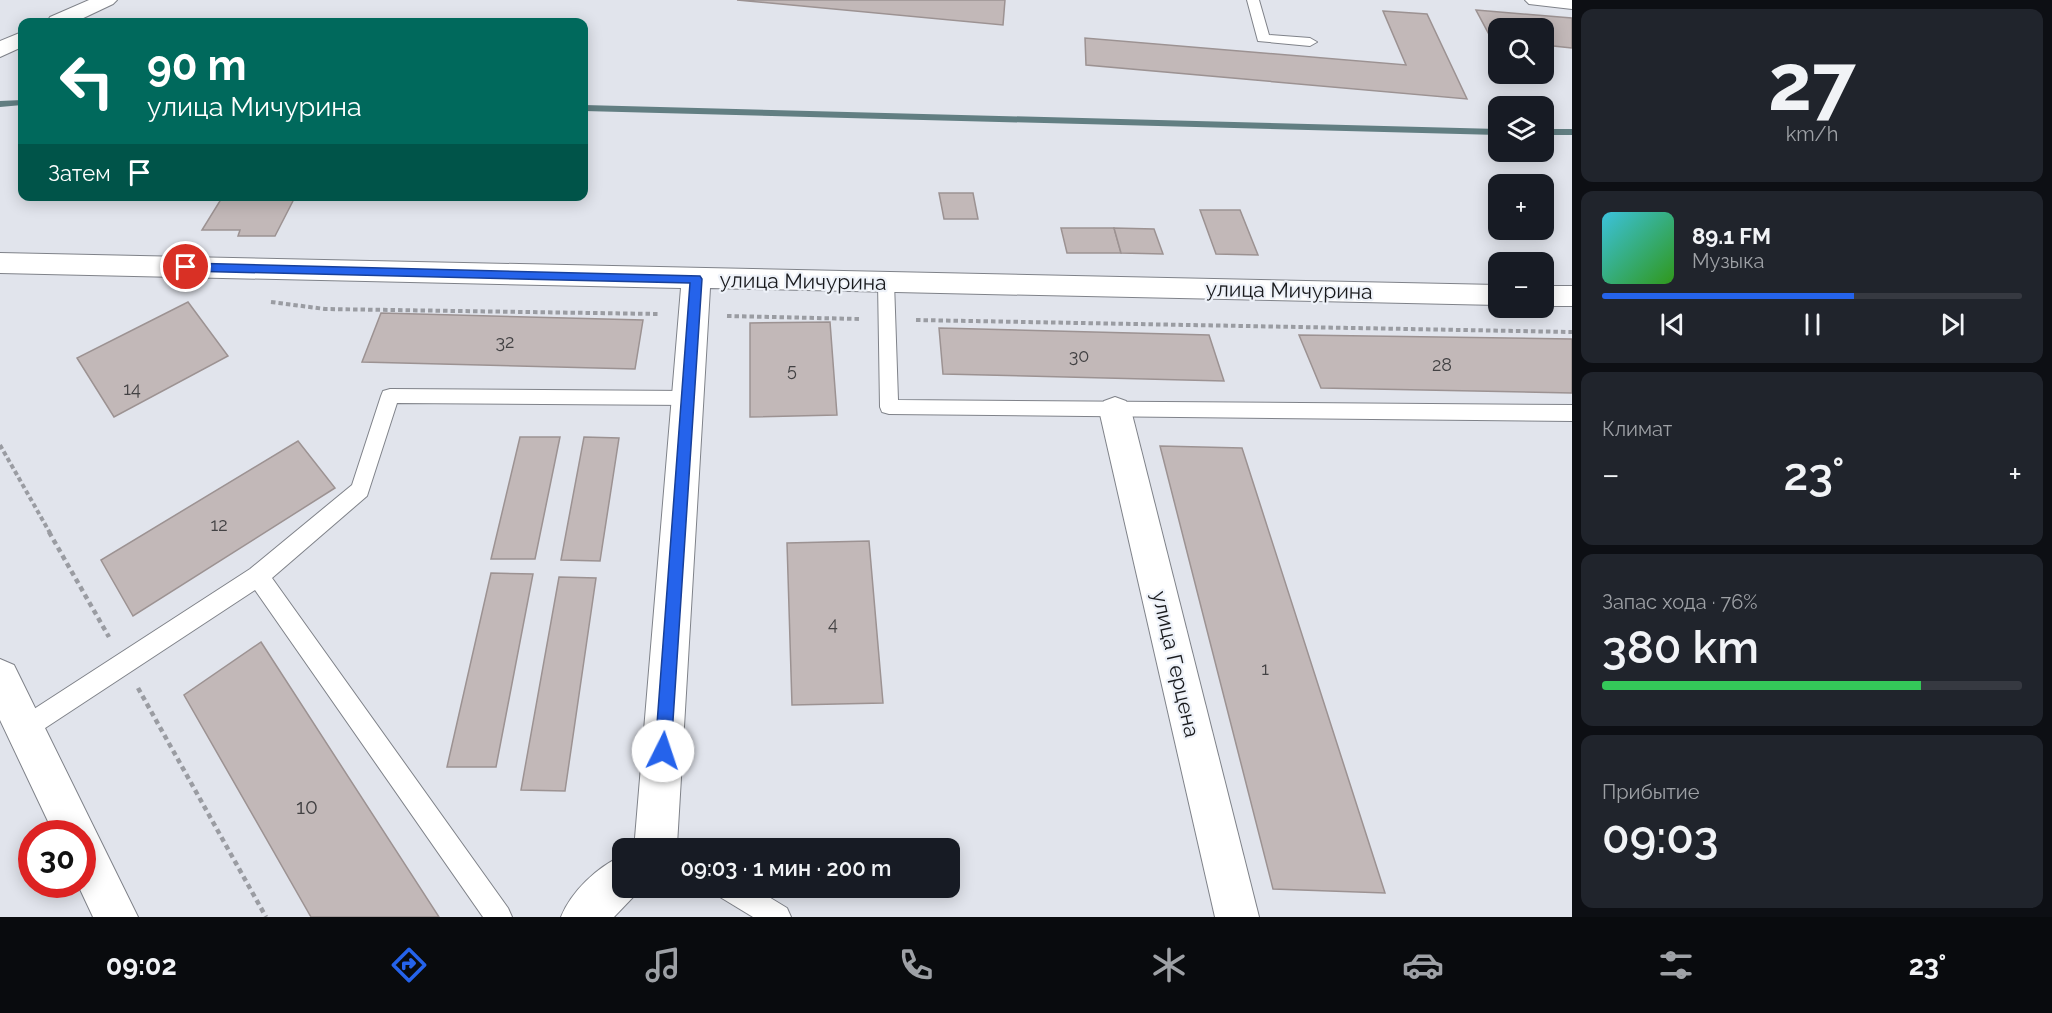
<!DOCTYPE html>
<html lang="ru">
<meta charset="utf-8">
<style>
:root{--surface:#171b24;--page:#20242c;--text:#f1f3f6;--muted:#9ea1a6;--line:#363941;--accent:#2563eb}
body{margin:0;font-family:Raleway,sans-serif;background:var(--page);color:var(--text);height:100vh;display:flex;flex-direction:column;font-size:22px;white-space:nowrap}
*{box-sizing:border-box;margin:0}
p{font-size:20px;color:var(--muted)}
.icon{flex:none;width:33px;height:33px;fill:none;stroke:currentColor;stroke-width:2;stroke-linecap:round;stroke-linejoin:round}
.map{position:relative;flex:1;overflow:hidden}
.details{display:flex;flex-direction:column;gap:9px;padding:9px;background:#0d0f14;width:480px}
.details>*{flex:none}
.guide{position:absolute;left:18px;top:18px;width:570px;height:183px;border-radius:12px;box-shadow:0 3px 15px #0003;background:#00695c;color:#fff;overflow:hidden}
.tools{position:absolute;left:1488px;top:18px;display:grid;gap:12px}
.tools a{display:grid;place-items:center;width:66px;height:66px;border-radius:12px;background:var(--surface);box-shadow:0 3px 15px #0003;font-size:30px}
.speed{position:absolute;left:18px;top:820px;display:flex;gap:12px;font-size:30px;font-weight:700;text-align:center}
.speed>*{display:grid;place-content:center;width:78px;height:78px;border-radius:50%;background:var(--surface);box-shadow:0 3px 15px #0003;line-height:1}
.speed .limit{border:9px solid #d22;background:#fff;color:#111}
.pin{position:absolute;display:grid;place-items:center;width:51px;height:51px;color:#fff;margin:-26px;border:3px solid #fff;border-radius:50%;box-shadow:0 2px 6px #0007}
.me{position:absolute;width:66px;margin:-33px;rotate:4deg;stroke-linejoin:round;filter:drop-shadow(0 0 4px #0008)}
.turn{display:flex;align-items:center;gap:21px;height:126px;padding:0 30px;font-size:27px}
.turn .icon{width:78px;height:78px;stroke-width:2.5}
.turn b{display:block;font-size:42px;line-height:51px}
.then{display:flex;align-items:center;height:57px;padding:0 30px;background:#0003;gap:12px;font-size:22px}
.big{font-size:45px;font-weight:600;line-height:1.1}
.details .card{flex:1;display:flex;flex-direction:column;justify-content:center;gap:9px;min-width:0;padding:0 21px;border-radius:12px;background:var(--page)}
.details .dial{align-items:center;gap:0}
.dial b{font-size:78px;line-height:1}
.song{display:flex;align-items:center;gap:18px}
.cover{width:72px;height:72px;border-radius:9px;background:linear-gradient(135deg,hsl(190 70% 55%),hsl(110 70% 35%))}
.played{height:6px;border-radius:3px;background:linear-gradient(90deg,var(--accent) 60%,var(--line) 60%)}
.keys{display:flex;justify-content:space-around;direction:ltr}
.heat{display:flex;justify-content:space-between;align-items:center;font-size:33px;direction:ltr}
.charge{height:9px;border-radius:4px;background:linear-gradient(90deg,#34c759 76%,var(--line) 0)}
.trip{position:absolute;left:612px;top:838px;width:348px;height:60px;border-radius:12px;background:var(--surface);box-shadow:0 3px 15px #0003;font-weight:600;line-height:60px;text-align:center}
.dock{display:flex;height:96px;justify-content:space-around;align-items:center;background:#090b0e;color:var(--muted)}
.dock .icon{width:42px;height:42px}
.dock .current{color:var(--accent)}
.dock b{font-size:27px;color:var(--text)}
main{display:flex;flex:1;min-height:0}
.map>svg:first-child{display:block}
</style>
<main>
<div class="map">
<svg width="1572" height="917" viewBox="0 0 1572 917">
<rect width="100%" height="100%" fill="#e1e4ec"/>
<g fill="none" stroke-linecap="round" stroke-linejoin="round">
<g fill="#627e82" fill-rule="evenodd">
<polygon points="22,100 22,105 0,107 0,101"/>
<polygon points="584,105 1498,129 1498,135 584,111"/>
<rect x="1544" y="129" width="28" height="6"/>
</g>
</g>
<g fill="#c2b8b8" stroke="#9c9292" stroke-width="1.5">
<polygon points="737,0 1005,0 1003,25"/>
<polygon points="1476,10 1572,18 1572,48 1544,45 1544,28 1498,28 1498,41 1492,40"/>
<polygon points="1383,11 1427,14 1467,99 1086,65 1085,38 1406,65"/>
<polygon points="939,193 973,193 978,219 944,219"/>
<polygon points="223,196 275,196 295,197 275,236 238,236 240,230 202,230"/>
<polygon points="1200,210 1240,210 1258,255 1216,254"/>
<polygon points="1061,228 1114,228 1121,253 1067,253"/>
<polygon points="1114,228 1154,229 1163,254 1121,253"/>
<polygon points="188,302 228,356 114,417 77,358"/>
<polygon points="381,313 643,320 635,369 362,362"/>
<polygon points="830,322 837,415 750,417 750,323"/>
<polygon points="939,328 1209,335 1224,381 943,374"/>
<polygon points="1299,335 1572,339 1572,393 1321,388"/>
<polygon points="520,437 560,437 535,559 491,559"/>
<polygon points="584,437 619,438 600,561 561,560"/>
<polygon points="298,441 335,488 133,616 101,560"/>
<polygon points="1160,446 1242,448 1385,893 1273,889"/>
<polygon points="869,541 883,703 792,705 787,543"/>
<polygon points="491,573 533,574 496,767 447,767"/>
<polygon points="559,577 596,578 565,791 521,790"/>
<polygon points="261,642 439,917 311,917 184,695"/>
</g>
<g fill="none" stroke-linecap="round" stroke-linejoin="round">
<g stroke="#7f8289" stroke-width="2">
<g id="lane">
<polygon points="1247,0 1259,0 1269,35 1310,38 1317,42 1310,46 1258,41"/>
<polygon points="886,276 892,278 894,282 898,400 1572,405 1572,421 889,414 882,412 880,407 878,282 880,278"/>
<polygon points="390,389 688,391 695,393 697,398 695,403 688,405 397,403 367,496 272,578 508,908 512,917 483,917 255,590 33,736 25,740 17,736 13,728 17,720 250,569 352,485 381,396 383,391"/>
<polygon points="716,888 754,888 787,908 791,917 753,917 720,897"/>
</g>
</g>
<g stroke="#7f8289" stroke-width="2">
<g id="street">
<polygon points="0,253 1498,285 1498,305 710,288 677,845 676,849 630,849 635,838 681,288 0,273"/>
<rect x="1544" y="286" width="28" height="20"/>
<polygon points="1115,397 1126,401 1131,410 1259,917 1215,917 1099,410 1104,401"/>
<path d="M622 856V888H640L637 893 614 917H561C571 892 597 867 622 856Z"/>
</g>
</g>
<g stroke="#7f8289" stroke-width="2">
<g id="secondary">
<polygon points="1525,0 1572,0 1572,9 1529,4"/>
<polygon points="0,659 14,665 138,917 93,917 78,885 82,885 82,834 54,834 0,720"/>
</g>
</g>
<g stroke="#7f8289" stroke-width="2">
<g id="primary">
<polygon points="89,0 117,0 113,4 75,22 47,22 50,17"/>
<polygon points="22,32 22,47 0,57 0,41"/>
</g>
</g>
<g stroke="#9a9ca2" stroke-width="4" stroke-dasharray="4.5 3" stroke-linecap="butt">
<polyline points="271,302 325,309 659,314"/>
<polyline points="727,316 860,319"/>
<polyline points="916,320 1572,332"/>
<polyline points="0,445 50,533"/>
</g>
<g stroke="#9a9ca2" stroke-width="4.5" stroke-dasharray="5 4" stroke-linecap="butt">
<polyline points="49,532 109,637"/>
<polyline points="138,688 266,917"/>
</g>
<use href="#lane" fill="#fff" fill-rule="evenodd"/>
<use href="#street" fill="#fff" fill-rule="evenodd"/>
<use href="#secondary" fill="#fff" fill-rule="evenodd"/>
<use href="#primary" fill="#fff" fill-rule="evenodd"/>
</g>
<polygon fill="#2563eb" stroke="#184099" stroke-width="1.5" points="186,263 700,276 702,279 671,751 669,757 663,759 657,757 655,751 690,283 186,271 180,267"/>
<g text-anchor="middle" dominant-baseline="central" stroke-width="4.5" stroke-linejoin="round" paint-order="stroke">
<g font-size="18" fill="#424143">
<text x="505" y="341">32</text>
<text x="1079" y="355">30</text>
<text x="1442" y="364">28</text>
<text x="792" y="369">5</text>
<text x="132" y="388">14</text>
<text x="219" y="524">12</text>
<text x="833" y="623">4</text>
<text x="1265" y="668">1</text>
</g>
<g font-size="21" fill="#18191c" stroke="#eef2f9">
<text transform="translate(803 281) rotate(1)">улица Мичурина</text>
<text transform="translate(1289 290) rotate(1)">улица Мичурина</text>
<text transform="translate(1176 664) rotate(77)">улица Герцена</text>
</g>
<g font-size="21" fill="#424143">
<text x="307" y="806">10</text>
</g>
</g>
</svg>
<div class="tools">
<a><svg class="icon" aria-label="search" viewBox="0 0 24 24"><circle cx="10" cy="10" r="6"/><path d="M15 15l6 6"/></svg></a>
<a><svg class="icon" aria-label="layers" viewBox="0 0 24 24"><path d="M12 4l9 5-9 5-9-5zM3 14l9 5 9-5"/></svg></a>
<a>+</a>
<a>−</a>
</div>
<div class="speed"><div class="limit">30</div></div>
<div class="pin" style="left:186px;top:267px;background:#d93025"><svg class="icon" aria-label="arrive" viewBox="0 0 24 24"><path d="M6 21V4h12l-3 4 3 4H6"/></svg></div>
<svg class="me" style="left:663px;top:751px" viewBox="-20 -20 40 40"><circle r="19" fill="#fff"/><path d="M0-13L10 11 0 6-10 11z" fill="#2563eb"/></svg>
<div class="trip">09:03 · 1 мин · 200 m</div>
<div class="guide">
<div class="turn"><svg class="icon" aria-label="left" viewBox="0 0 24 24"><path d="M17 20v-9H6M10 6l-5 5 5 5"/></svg><div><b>90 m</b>улица Мичурина</div></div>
<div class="then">Затем<svg class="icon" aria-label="arrive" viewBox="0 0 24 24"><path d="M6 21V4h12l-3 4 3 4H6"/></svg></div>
</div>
</div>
<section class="details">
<div class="card dial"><b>27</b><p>km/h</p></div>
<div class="card">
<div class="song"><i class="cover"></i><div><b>89.1 FM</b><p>Музыка</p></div></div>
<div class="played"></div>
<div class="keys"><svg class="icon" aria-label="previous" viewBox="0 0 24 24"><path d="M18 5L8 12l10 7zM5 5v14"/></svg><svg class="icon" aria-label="pause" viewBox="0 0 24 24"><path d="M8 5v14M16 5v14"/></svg><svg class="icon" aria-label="next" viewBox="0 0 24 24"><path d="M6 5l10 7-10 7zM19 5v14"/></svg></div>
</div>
<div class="card"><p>Климат</p>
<div class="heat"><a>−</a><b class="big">23°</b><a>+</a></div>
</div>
<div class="card"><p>Запас хода · 76%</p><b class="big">380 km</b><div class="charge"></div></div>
<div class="card"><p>Прибытие</p><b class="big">09:03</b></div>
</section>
</main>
<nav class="dock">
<b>09:02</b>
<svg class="icon current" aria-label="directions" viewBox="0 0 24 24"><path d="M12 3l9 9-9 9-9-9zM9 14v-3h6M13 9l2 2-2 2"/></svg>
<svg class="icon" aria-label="music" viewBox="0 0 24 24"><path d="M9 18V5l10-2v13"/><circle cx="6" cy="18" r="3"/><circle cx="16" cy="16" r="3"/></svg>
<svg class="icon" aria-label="phone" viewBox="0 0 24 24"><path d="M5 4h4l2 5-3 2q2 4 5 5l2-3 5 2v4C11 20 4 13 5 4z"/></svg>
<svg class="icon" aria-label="climate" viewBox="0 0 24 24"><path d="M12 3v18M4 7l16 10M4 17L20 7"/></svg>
<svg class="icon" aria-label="car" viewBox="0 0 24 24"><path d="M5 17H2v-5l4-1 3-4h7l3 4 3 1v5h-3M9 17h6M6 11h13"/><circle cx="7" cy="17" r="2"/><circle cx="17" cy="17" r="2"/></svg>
<svg class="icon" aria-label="filters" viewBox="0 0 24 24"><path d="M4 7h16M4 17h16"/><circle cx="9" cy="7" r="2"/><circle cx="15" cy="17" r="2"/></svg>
<b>23°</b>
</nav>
